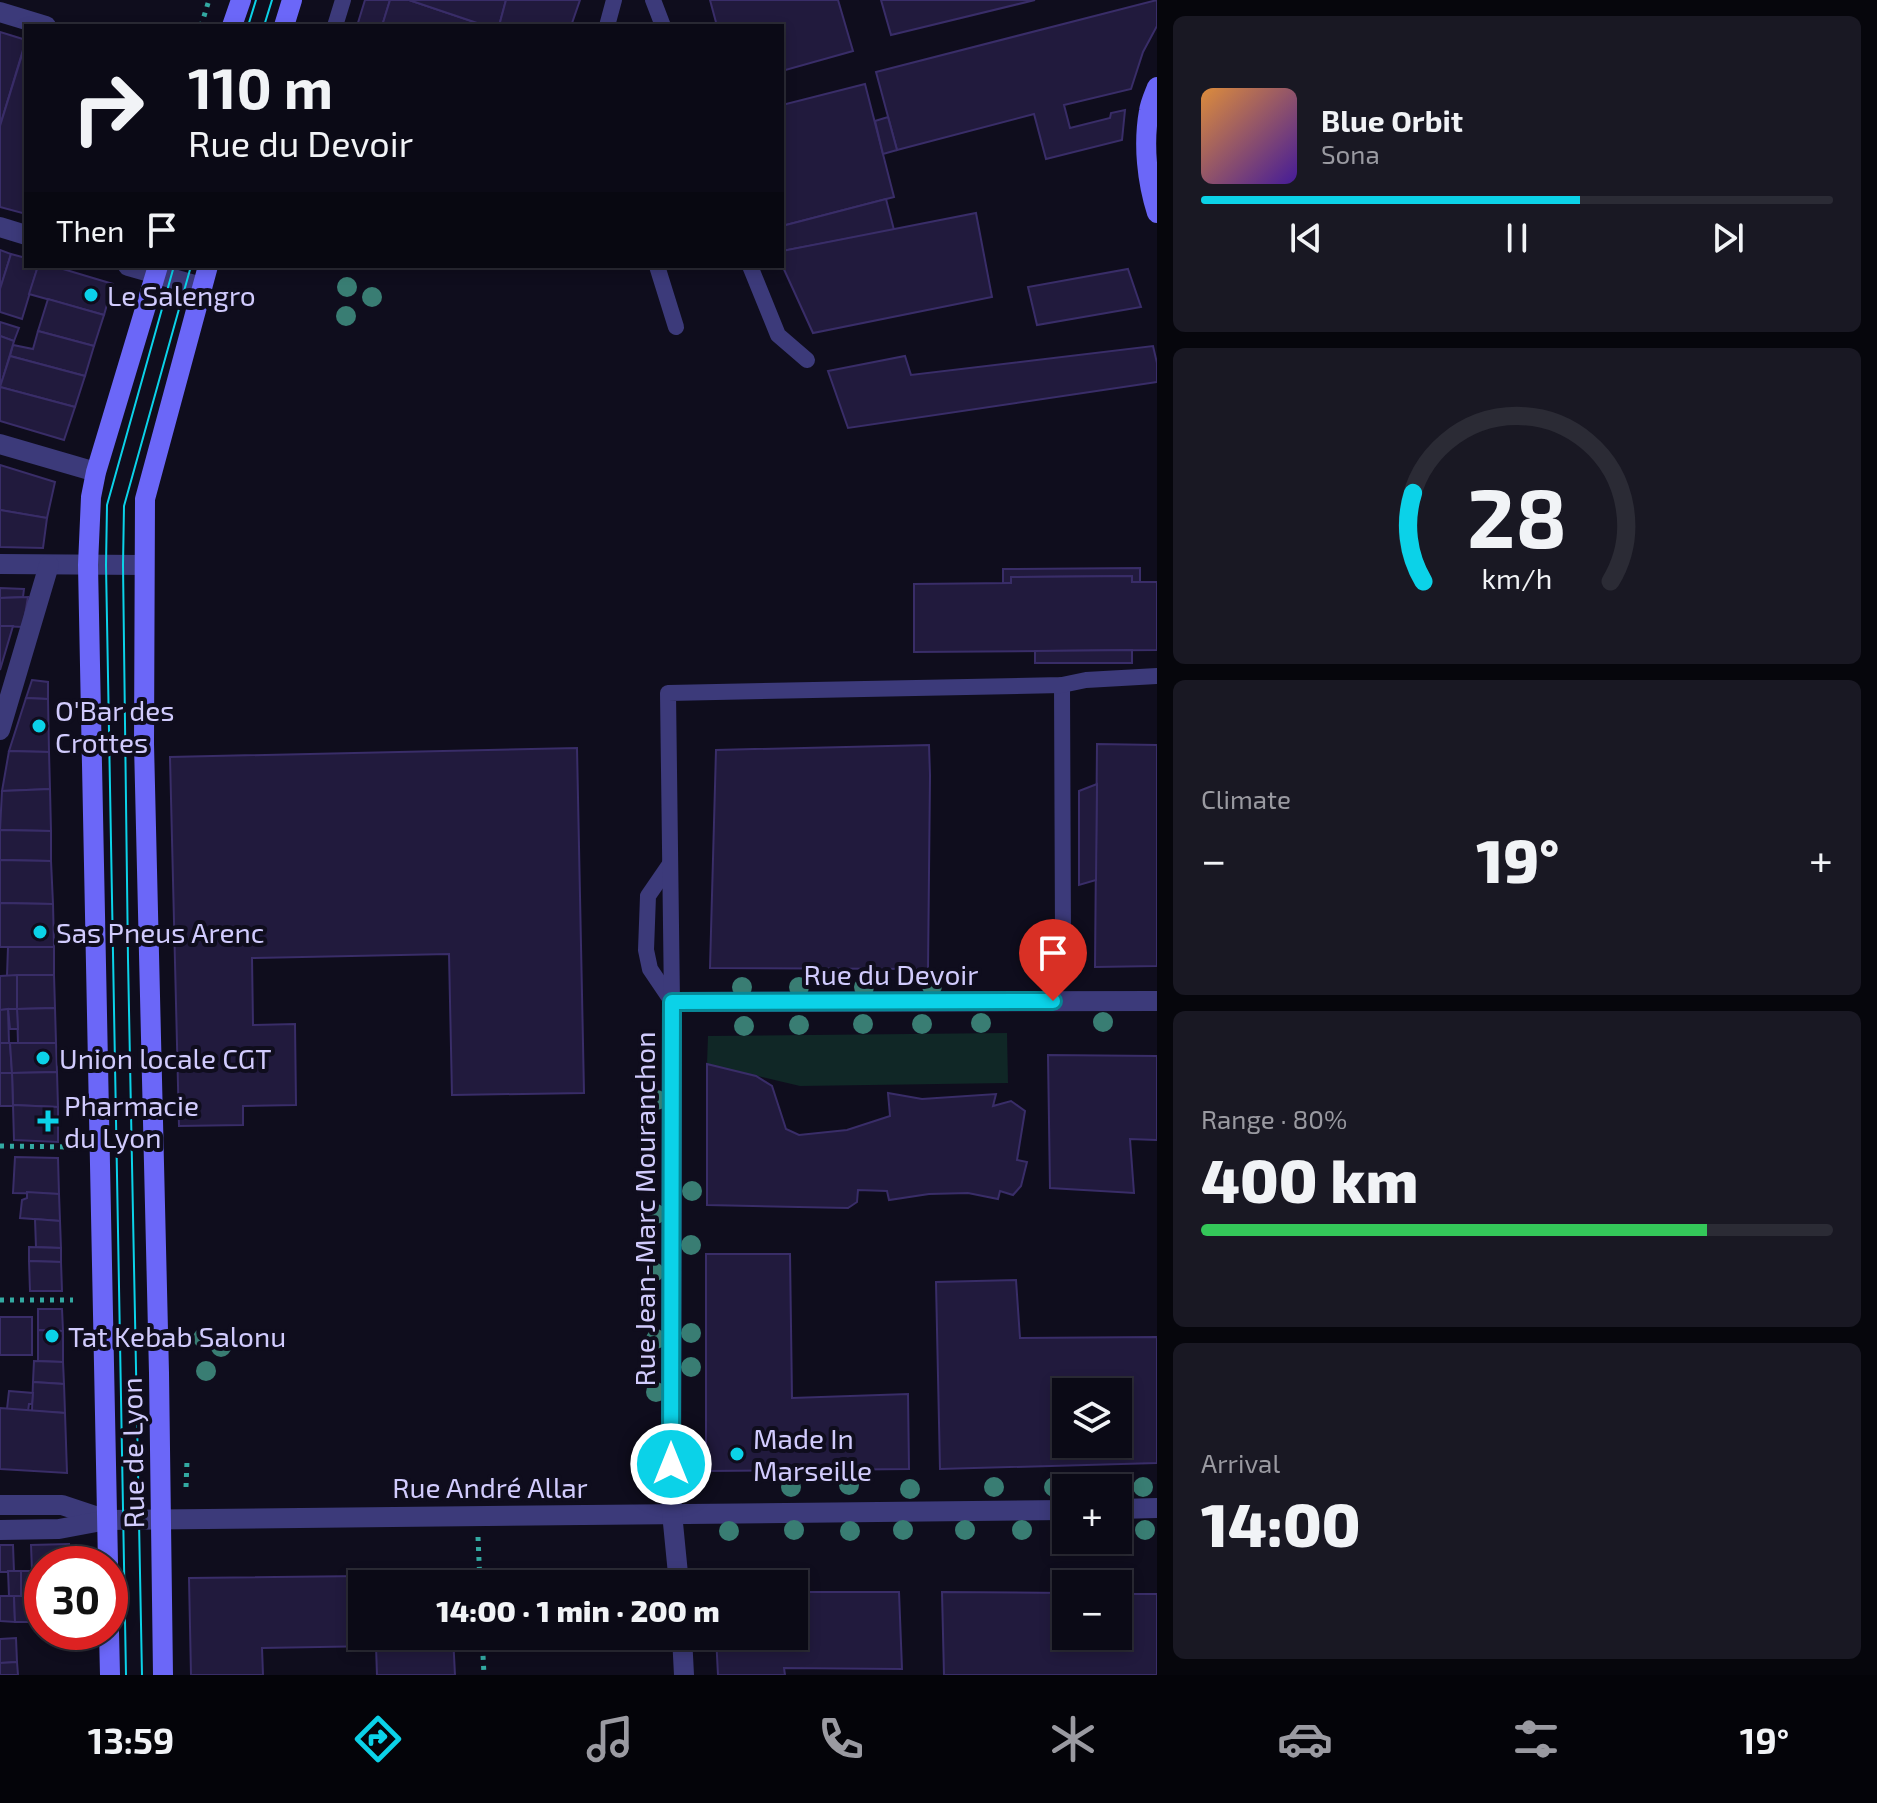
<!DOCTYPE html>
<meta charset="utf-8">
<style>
:root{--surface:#0b0a16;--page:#191823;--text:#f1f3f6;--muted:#9a9aa1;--line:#2b2b35;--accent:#0bd2e8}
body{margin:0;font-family:"Exo 2",sans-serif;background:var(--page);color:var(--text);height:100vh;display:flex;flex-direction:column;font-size:30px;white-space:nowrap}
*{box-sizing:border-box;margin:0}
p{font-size:26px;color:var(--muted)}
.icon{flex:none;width:44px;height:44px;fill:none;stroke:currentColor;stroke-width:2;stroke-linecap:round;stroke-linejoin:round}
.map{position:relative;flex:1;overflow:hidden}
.panel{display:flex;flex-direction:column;gap:16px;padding:16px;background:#06060c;width:720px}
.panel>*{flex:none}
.top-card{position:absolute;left:24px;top:24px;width:760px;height:244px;border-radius:0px;box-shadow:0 4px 12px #0003,0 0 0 2px var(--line);background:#0b0a16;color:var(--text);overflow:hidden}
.controls{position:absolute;left:1052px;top:1378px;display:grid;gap:16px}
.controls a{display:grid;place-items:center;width:80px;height:80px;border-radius:0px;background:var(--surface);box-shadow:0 4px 12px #0003,0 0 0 2px var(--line);font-size:40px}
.speed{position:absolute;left:24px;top:1546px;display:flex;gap:16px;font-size:40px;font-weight:700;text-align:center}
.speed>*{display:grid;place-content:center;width:104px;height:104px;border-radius:50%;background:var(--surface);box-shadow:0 4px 12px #0003,0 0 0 2px var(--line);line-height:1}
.speed .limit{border:12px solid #d22;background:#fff;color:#111}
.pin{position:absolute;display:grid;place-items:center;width:68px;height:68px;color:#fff;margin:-82px -34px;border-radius:50% 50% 50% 0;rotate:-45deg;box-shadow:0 0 8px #0007}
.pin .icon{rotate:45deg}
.me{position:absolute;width:88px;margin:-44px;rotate:0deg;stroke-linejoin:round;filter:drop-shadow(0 0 6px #0008)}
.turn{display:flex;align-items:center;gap:28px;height:168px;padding:0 32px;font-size:36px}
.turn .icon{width:104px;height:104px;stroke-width:2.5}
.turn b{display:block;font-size:56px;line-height:68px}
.then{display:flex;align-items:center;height:76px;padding:0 32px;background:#0003;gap:16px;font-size:30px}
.big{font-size:60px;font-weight:800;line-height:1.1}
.panel .tile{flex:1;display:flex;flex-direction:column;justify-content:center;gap:12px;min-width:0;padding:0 28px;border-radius:12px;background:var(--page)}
.panel .dial{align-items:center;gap:0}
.dial svg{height:208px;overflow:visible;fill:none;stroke:var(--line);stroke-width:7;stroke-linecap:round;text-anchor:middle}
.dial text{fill:var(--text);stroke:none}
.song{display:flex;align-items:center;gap:24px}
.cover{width:96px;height:96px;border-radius:12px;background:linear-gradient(135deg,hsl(30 70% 55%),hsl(260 70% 35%))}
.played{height:8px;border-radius:4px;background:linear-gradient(90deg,var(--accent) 60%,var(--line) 60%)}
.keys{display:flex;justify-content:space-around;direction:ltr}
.heat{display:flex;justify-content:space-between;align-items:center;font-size:44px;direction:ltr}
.charge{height:12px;border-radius:6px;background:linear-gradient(90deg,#34c759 80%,var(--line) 0)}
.trip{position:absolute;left:348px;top:1570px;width:460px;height:80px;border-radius:0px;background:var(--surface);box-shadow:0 4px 12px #0003,0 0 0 2px var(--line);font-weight:800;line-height:80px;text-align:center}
.dock{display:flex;height:128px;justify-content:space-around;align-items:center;background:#040409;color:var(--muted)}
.dock .icon{width:56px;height:56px}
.dock .active{color:var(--accent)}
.dock b{font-size:36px;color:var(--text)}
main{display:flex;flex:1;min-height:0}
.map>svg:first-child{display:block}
</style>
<main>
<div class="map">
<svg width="1157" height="1675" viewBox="0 0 1157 1675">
<rect width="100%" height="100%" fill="#0f0d1d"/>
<polygon fill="#102726" points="1007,1033 1008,1083 800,1086 707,1064 708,1036"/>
<g fill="#211a3d" stroke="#392d68" stroke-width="2" fill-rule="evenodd">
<polygon points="365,0 390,0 382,26 357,26"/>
<polygon points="390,0 409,0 486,26 382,26"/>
<polygon points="409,0 506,0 499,26 486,26"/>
<polygon points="506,0 580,0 571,26 499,26"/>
<polygon points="710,0 838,0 853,51 782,71 782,26 717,26"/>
<polygon points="881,0 1035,0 891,35"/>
<polygon points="1157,0 1157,26 1143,52 1131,89 1064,105 1070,128 1110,118 1111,113 1125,110 1122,140 1046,159 1034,114 897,150 876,72"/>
<polygon points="0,32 26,40 0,126"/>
<polygon points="26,42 26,214 0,207 0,126"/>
<polygon points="865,84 894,197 782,226 782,105"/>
<polygon points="888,117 897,150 883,154 875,121"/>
<polygon points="886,199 894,230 782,251 782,226"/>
<polygon points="976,213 992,297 813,333 782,265 782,251"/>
<polygon points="0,250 11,254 0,289"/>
<polygon points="11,254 26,258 26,266 38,266 22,319 0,312 0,289"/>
<polygon points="38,266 53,266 113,284 104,315 29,294"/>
<polygon points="1128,269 1141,307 1037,325 1028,287"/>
<polygon points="48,299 104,315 94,346 38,331"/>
<polygon points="0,322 19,328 14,341 0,336"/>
<polygon points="38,331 94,346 85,376 10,356 13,345 33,349"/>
<polygon points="0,336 14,341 0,388"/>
<polygon points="1153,346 1157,363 1157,382 848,428 828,371 905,356 911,375"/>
<polygon points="10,356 85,376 75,407 0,387"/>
<polygon points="0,387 75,407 64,440 0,421"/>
<polygon points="0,465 55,482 47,518 0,510"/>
<polygon points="0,510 47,518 43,548 0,547"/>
<polygon points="1140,568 1140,582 1132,582 1132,576 1011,577 1011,583 1003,583 1003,569"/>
<polygon points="1132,576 1132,582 1157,582 1157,650 914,652 914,584 1011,583 1011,577"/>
<polygon points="0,588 24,589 23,597 0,598"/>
<polygon points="28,597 23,627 0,626 0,598"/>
<polygon points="0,626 13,626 0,670"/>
<polygon points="1132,650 1132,663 1035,663 1035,651"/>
<polygon points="32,680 48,682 48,699 26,698"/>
<polygon points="26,698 48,699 49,752 9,751"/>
<polygon points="1097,744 1157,745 1157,966 1095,967"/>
<polygon points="929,745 930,775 928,969 710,968 716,750"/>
<polygon points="577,748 584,1093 452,1095 449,954 252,958 253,1025 295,1024 296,1105 243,1106 243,1125 179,1126 170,757"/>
<polygon points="9,751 49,752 50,789 2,791"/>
<polygon points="1097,784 1096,880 1079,885 1079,791"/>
<polygon points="50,789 51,831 0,830 2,791"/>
<polygon points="0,830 51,831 51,861 0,860"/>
<polygon points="0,860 51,861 53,904 0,903"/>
<polygon points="0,903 53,904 54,947 0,947"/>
<polygon points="8,947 54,947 54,975 7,976"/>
<polygon points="17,975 54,975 55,1008 17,1009"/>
<polygon points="17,975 17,1009 0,1010 0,976"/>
<polygon points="55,1008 56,1043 18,1043 17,1009"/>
<polygon points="8,1009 17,1009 18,1029 10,1029"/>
<polygon points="8,1009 9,1043 0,1043 0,1010"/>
<polygon points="0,1043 10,1043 12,1073 0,1073"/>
<polygon points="10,1043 56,1043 57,1072 12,1073"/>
<polygon points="1048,1055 1157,1056 1157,1140 1130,1139 1134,1193 1050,1188"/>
<polygon points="707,1064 756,1076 772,1086 786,1129 799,1135 847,1130 890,1116 888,1093 922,1099 996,1094 993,1106 1011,1101 1025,1111 1017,1160 1027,1162 1021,1186 1013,1195 1000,1191 998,1199 968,1193 929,1194 889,1200 887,1191 858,1190 857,1202 848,1208 707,1205"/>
<polygon points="57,1072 58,1107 13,1105 12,1073"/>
<polygon points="0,1073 12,1073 13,1106 0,1106"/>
<polygon points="13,1105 58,1107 58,1142 14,1140"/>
<polygon points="15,1157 58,1158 59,1194 13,1193"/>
<polygon points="27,1192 59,1194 60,1221 20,1218 22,1200 27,1198"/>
<polygon points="35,1219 60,1221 61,1248 36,1247"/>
<polygon points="29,1247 61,1248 61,1262 29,1261"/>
<polygon points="706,1254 790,1254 792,1398 908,1394 909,1469 706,1471"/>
<polygon points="29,1261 61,1262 62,1291 30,1291"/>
<path d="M1016 1280 1020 1338 1157 1337V1463L940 1469 936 1282ZM1066 1392H1118V1444H1066Z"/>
<polygon points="38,1309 62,1309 63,1331 38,1330"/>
<rect x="0" y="1317" width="32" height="38"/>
<polygon points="38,1330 63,1331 63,1362 38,1361"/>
<polygon points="34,1361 63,1362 64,1384 33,1382"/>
<polygon points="33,1382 64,1384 65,1413 32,1411"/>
<polygon points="9,1391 33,1393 32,1404 29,1404 28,1411 7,1409"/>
<polygon points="0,1408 65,1413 67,1473 0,1469"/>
<polygon points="69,1544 69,1564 42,1564 42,1571 32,1571 31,1545"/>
<polygon points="0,1545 13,1545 14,1572 0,1572"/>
<polygon points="8,1571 21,1571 21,1596 9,1596"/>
<rect x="21" y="1571" width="21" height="25"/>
<polygon points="450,1575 450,1584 362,1584 362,1636 453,1636 455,1675 377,1675 376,1646 262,1648 263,1675 191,1675 189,1578"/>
<polygon points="794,1592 899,1592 902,1669 784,1668 785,1675 718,1675 716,1636 794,1636"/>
<polygon points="942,1592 1066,1593 1066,1636 1118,1636 1118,1594 1157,1594 1157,1675 944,1675"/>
<polygon points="0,1596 14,1596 15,1622 0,1621"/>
<polygon points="14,1596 42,1596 42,1622 15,1622"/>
<polygon points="54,1632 71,1632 71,1643 54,1644"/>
<polygon points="16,1638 17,1662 0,1663 0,1639"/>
<polygon points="17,1662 18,1675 0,1675 0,1663"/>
</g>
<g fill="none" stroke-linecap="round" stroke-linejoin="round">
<g stroke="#33a9a2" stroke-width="5" stroke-dasharray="4 6" stroke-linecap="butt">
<polyline points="201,26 209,0"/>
<polyline points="0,1146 71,1147"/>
<polyline points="0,1300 73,1300"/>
<polyline points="186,1487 187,1461"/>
<polyline points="478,1537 480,1584"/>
<polyline points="482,1636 484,1675"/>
</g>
<g stroke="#3c3a7a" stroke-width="16">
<polyline points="653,0 663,26"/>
<polyline points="335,26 343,0"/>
<polyline points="607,26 614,0"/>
<polyline points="657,266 676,327"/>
<polyline points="750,266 778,335 807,360"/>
<polyline points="1062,685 1063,936"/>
<polyline points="670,864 648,896 646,950 650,969 671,1000"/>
<polyline points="672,1002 668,693 1062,685 1086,680 1157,676"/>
</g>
<g stroke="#3c3a7a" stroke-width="20">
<polyline points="0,12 46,26"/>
<polyline points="0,227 26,235"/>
<polyline points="128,266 202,287"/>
<polyline points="0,444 96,472"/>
<polyline points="0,564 144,565"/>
<polyline points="0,730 49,565"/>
<polyline points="0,1505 62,1505 107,1520"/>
<polyline points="1118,1509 1157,1508"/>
<polyline points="0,1530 59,1529 107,1520 1066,1510"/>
<polyline points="679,1584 672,1513 671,1476 672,1002 1157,1001"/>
<polyline points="682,1636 684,1675"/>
</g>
<g stroke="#6b67f8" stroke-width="20">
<polyline points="232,26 241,0"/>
<polyline points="284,26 292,0"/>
<path d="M1157 87C1154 95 1150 103 1149 111 1143 144 1147 182 1157 213"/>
<polyline points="108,1564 88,565 91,497 96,472 158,266"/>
<polyline points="109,1632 110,1675"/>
<polyline points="163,1675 159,1373 144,744 145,499 208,266"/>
</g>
<g stroke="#0bd2e8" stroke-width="2">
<polyline points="248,26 256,0"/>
<polyline points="264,26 272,0"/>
<polyline points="126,1675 106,565 107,505 174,266"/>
<polyline points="142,1675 128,959 123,565 124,506 191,266"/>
</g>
</g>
<g fill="#397d73">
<circle cx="347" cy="287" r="10"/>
<circle cx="372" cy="297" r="10"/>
<circle cx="346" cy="316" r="10"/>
<circle cx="932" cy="986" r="10"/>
<circle cx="742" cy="987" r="10"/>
<circle cx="799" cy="987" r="10"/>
<circle cx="864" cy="987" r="10"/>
<circle cx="1103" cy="1022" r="10"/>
<circle cx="981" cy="1023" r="10"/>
<circle cx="863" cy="1024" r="10"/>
<circle cx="922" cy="1024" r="10"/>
<circle cx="799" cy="1025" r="10"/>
<circle cx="744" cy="1026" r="10"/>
<circle cx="657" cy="1100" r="10"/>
<circle cx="692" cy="1191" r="10"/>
<circle cx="656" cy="1214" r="10"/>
<circle cx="691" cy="1245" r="10"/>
<circle cx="654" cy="1272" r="10"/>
<circle cx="691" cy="1333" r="10"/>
<circle cx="203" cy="1338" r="10"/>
<circle cx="656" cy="1339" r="10"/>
<circle cx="221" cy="1347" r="10"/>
<circle cx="691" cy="1367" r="10"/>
<circle cx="206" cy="1371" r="10"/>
<circle cx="656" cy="1392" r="10"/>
<circle cx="849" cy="1485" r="10"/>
<circle cx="791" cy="1487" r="10"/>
<circle cx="994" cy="1487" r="10"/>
<circle cx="1054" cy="1487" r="10"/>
<circle cx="1143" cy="1487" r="10"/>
<circle cx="910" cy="1489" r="10"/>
<circle cx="794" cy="1530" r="10"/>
<circle cx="903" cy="1530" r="10"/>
<circle cx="965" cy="1530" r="10"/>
<circle cx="1022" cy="1530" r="10"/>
<circle cx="1145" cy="1530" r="10"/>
<circle cx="729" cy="1531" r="10"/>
<circle cx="850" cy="1531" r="10"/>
</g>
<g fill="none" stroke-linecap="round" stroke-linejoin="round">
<g stroke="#078897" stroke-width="20">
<polyline id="route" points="671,1464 672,1002 1053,1001"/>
</g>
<use href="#route" stroke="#0bd2e8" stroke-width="14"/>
</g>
<g fill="#0bd2e8" stroke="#0f0d1d" stroke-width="3">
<circle cx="91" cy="295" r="8"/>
<circle cx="39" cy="726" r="8"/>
<circle cx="40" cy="932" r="8"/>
<circle cx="43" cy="1058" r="8"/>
<path d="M44 1109h8v8h8v8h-8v8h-8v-8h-8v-8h8z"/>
<circle cx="52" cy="1336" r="8"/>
<circle cx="737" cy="1454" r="8"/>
</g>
<g text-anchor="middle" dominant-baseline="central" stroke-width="8" stroke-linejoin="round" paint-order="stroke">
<g font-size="28" fill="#d1cbfd" stroke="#0f0d1d" text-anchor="start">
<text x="107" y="295">Le Salengro</text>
<text x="55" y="710">O'Bar des<tspan x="55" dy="32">Crottes</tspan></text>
<text x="56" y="932">Sas Pneus Arenc</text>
<text x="59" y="1058">Union locale CGT</text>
<text x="64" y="1105">Pharmacie<tspan x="64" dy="32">du Lyon</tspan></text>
<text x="68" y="1336">Tat Kebab Salonu</text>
<text x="753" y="1438">Made In<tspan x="753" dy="32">Marseille</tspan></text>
</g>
<g font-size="28" fill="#d1cbfd" stroke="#0f0d1d">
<text x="891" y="974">Rue du Devoir</text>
<text transform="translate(644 1209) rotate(-90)">Rue Jean-Marc Mouranchon</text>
<text transform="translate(132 1453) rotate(-91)">Rue de Lyon</text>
<text x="490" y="1487">Rue André Allar</text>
</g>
</g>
</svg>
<div class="controls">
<a><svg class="icon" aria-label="layers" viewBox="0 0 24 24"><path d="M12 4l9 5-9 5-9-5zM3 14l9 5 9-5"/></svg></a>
<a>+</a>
<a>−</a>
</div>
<div class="speed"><div class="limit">30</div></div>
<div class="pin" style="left:1053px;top:1001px;background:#d93025"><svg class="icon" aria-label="arrive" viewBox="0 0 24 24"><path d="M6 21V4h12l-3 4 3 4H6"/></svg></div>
<svg class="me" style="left:671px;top:1464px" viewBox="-20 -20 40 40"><circle r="17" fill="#0bd2e8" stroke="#fff" stroke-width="3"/><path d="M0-11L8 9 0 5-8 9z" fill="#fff"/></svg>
<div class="trip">14:00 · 1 min · 200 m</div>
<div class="top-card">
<div class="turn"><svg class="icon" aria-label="right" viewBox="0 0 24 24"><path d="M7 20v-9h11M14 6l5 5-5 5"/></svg><div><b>110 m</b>Rue du Devoir</div></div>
<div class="then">Then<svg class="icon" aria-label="arrive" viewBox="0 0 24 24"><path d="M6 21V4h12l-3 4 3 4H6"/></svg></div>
</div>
</div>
<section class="panel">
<div class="tile">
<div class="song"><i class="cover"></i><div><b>Blue Orbit</b><p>Sona</p></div></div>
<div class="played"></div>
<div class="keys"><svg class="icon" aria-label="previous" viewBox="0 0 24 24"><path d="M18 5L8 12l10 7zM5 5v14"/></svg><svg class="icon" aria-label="pause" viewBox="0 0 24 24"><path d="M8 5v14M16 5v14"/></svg><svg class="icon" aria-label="next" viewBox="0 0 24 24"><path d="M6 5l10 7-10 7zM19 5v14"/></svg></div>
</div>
<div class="tile dial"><svg viewBox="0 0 100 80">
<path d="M14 69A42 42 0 1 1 86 69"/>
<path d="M14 69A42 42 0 0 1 10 35" stroke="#0bd2e8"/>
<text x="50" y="56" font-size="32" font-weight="700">28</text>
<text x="50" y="72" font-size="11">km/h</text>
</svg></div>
<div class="tile"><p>Climate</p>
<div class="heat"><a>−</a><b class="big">19°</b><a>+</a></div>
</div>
<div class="tile"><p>Range · 80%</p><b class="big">400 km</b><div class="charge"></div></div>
<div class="tile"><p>Arrival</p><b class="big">14:00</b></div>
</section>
</main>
<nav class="dock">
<b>13:59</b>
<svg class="icon active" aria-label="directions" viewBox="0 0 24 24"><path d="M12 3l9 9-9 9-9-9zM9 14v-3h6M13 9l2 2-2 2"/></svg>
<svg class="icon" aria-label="music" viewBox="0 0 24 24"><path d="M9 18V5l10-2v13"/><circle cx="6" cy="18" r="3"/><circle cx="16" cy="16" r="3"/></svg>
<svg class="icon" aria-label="phone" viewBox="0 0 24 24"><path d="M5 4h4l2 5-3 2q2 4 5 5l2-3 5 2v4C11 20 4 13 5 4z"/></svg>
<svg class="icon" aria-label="climate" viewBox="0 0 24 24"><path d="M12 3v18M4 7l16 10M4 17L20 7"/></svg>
<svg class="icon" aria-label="car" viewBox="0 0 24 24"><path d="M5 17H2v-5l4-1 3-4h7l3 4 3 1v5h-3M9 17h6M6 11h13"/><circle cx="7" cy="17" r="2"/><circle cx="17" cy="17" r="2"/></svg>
<svg class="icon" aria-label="filters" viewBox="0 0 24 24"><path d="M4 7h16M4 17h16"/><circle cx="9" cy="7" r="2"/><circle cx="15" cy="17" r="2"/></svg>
<b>19°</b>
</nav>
